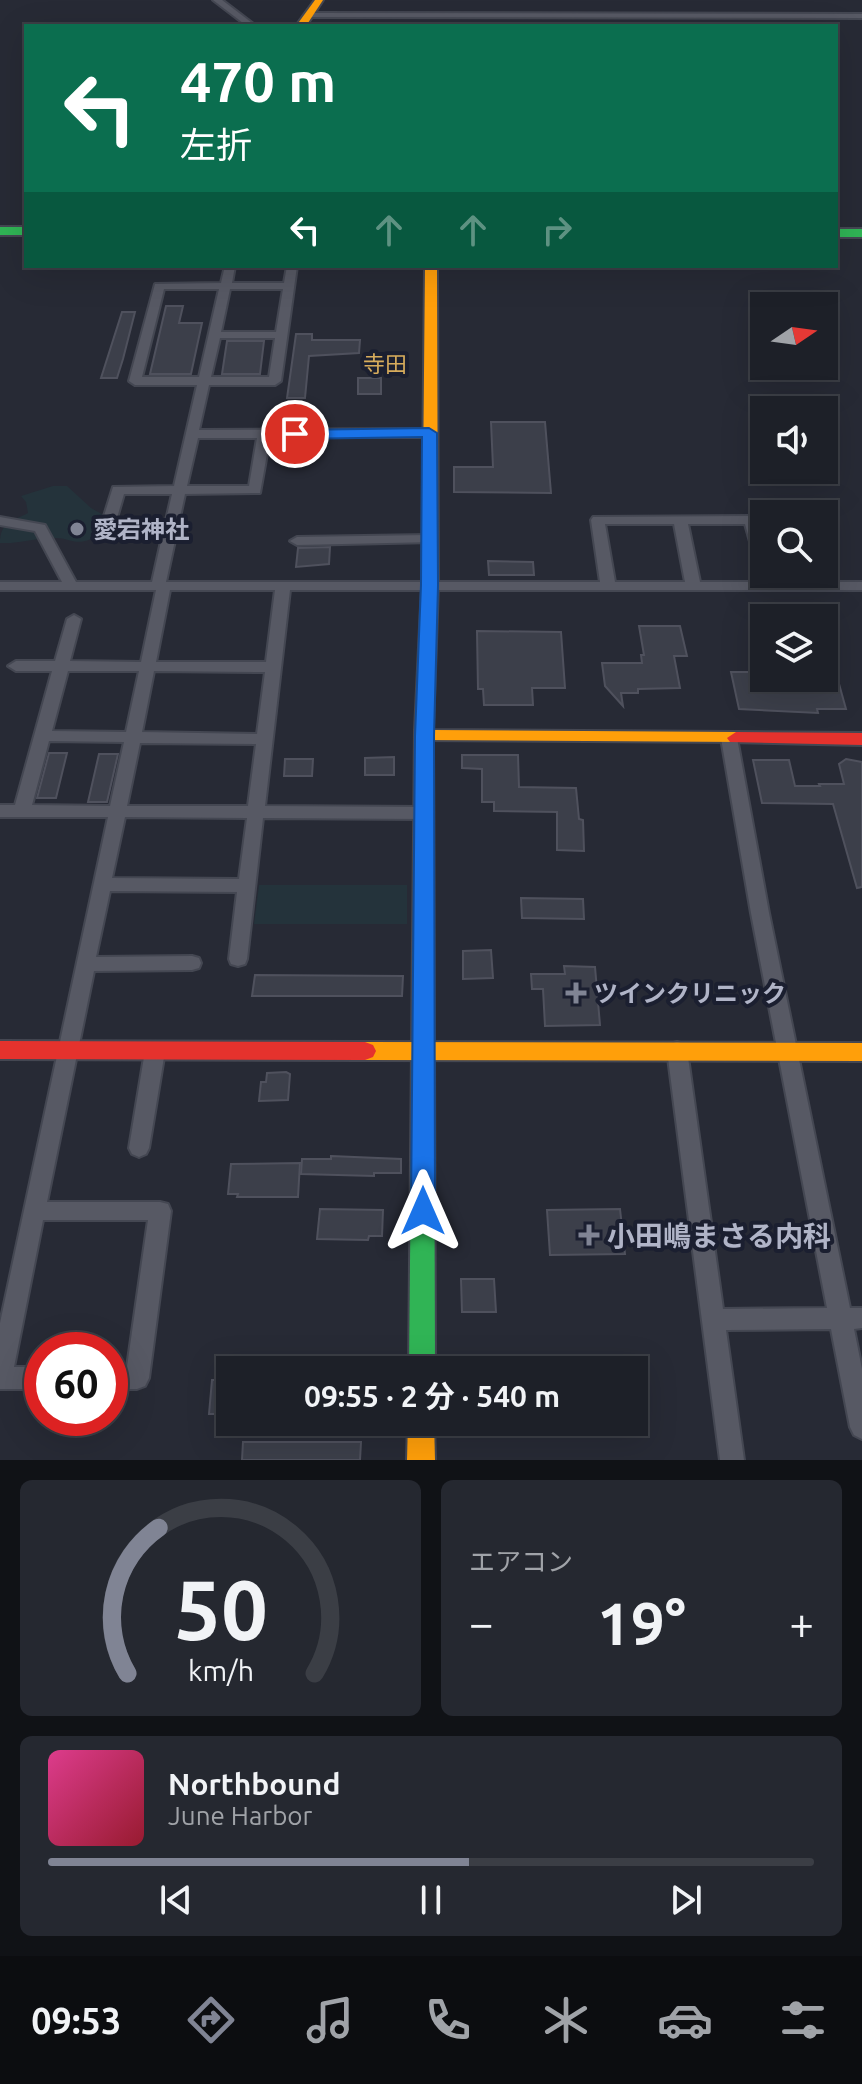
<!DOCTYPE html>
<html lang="ja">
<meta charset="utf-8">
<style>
:root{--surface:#1d2028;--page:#252830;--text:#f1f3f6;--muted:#a0a3a8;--line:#3b3e45;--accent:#808494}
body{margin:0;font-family:Ubuntu,"Noto Sans JP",sans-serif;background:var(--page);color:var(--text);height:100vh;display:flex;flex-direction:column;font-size:30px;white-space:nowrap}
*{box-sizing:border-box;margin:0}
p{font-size:26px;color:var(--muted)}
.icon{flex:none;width:44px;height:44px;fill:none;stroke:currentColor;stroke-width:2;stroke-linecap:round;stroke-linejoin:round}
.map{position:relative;height:1460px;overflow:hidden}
.sheet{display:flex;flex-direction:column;gap:20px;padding:20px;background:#101216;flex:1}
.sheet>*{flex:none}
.banner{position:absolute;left:24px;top:24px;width:814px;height:244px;border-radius:0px;box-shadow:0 8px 32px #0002,0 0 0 2px var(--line);background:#0b6e4f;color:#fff;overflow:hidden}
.needle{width:52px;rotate:77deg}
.controls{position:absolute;left:750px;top:292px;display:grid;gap:16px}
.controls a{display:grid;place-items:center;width:88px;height:88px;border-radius:0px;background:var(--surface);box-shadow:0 8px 32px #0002,0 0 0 2px var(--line);font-size:40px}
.speed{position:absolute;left:24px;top:1332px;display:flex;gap:16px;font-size:40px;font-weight:700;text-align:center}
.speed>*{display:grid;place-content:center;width:104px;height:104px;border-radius:50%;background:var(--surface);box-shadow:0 8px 32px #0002,0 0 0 2px var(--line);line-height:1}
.speed .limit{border:12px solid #d22;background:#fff;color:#111}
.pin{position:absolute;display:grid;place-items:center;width:68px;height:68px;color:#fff;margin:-34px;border:4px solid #fff;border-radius:50%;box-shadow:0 2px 8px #0007}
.me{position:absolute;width:88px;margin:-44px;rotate:0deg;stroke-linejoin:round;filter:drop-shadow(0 0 6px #0008)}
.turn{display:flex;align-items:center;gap:28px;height:168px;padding:0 24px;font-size:36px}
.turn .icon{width:104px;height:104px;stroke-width:2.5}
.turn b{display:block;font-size:56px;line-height:68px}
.lanes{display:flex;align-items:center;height:76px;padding:0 24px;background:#0003;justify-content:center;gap:40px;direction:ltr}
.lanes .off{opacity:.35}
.big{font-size:60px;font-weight:700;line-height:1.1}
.sheet .card{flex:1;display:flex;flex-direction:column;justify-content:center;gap:12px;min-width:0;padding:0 28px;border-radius:12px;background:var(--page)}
.sheet .dial{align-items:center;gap:0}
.dial svg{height:208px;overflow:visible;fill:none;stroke:var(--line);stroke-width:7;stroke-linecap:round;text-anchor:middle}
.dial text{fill:var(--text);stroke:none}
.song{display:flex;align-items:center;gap:24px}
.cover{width:96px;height:96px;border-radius:12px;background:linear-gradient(135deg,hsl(330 70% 55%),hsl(350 70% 35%))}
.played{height:8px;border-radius:4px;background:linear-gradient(90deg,var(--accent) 55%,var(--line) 55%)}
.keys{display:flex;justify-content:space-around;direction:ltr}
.heat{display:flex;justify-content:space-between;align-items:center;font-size:44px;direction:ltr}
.sheet .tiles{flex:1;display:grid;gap:20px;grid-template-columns:1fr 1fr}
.card:last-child{grid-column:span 2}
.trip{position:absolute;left:216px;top:1356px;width:432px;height:80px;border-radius:0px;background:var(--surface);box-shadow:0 8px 32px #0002,0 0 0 2px var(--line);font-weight:700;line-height:80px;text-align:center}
.menu{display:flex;height:128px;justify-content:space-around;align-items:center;background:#0c0d10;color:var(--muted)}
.menu .icon{width:56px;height:56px}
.menu .active{color:var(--accent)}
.menu b{font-size:36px;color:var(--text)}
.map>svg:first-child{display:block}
</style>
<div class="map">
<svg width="862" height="1460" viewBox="0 0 862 1460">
<rect width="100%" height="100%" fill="#272a35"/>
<g fill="#24333b">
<path d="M53 486H67L91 508 107 517 98 535C76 549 71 537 54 538 35 538 19 544 0 543 0 522 13 521 28 513L26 502 21 496Z"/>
<polygon points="259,885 407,885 407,924 254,924"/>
</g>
<g fill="#3c3f4a" stroke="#4f515d" stroke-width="2">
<polygon points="166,306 183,306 179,323 202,323 191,374 150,374"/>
<polygon points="122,312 135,312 123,359 117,378 101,378"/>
<polygon points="296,334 312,334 312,340 360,340 359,353 309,356 305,398 287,398"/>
<polygon points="227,341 264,341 260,374 222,374"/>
<rect x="358" y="378" width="23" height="16"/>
<polygon points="491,422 545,422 551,493 454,492 454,467 493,467"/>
<polygon points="330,547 329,564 296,567 298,548"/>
<polygon points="488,561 533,562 534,575 489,575"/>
<polygon points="639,626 680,626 687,656 674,656 680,688 638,689 638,693 621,693 623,706 605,686 602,663 642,663 641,655 644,655"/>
<polygon points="477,631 561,632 565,688 532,688 533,705 484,705 483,689 478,689"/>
<polygon points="731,672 764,672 764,678 824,678 824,673 836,673 846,709 817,709 818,713 739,709"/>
<polygon points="49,753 67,753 56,798 37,798"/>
<polygon points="99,754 118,754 107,802 88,802"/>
<polygon points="462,755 518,755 519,787 576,788 579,819 583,820 584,851 557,850 557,812 494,811 494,802 482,802 482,769 462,768"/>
<polygon points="394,757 394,775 365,775 365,758"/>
<polygon points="285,759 313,759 312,776 284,776"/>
<polygon points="846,759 862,762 862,887 857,888 833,804 762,803 753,760 789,760 795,786 820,786 819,784 844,784 839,764"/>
<polygon points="521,898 583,899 584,919 522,918"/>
<polygon points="491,950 493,978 463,979 463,951"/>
<polygon points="564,966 595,967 600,1025 545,1026 543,989 532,989 531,974 565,974"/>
<polygon points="255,975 403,976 402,996 252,996"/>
<polygon points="286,1072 290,1074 288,1100 259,1101 261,1082 266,1082 267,1073"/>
<polygon points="331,1156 401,1159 401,1173 374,1173 374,1176 301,1174 302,1159 331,1159"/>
<polygon points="300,1163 298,1197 237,1197 238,1194 228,1194 231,1164"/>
<polygon points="320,1209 383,1210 382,1236 369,1236 368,1240 317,1239"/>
<polygon points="620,1209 625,1254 550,1255 547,1210"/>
<polygon points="461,1279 494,1279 496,1312 462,1312"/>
<polygon points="212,1380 230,1380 230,1414 209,1414"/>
<polygon points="243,1442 361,1442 360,1460 242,1460"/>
</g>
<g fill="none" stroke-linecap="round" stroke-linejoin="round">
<g stroke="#444752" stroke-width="4">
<g id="street">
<polygon points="213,0 222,0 256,26 247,26"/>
<polygon points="309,13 862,14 862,18 306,17"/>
<path d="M225 266H235L232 283H284L287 266H297L281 381 275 385H209L199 430 429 429 435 433 429 437H270L260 493 185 494 166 582H600L591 520 593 517 751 516 758 520 764 541V570L757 566 745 524H688L700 582H862V590H290L265 806 425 807 433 813 425 819 263 818 247 959 245 964 238 966 231 964 229 959 237 892 110 891 96 957 192 956 199 958 201 963 199 968 192 970 94 971 47 1202H160L168 1204 171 1211 149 1378 145 1386 137 1389H110V1367H127L148 1220H43L14 1367H42V1389H0V1323L108 817H0V805H15L52 671H16L8 666 16 661H55L67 619 74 615 81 619 70 661 141 662 156 590H0V582H62L35 531 0 525V517L45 525 76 582H152L162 537 106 536 99 532 113 487 174 486 197 385H135L129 381 155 284 221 283ZM164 289H219L199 377H142ZM230 289H283L276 332H221ZM220 338H275L269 377H211ZM198 438H257L249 486H187ZM124 494H172L164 529 114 528ZM605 524H674L685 582H615ZM170 590H275L266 662H156ZM68 671H139L126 732 52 731ZM154 671 265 672 257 734 142 732ZM49 741 124 742 110 806 32 805ZM140 743 256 744 248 806H127ZM125 817 247 818 239 879 112 878Z"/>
<polygon points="429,535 436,539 434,542 297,545 290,541 297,537"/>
<polygon points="729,733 737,738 769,913 850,1308 862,1308 862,1328 854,1329 862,1369 862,1439 854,1435 850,1427 831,1329 726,1330 744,1460 720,1460 667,1050 670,1044 677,1042 684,1044 687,1050 723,1309 827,1308 751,913 721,738"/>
<polygon points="155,1043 162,1045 165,1051 149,1148 146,1154 139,1157 132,1154 129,1148 145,1051 148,1045"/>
</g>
</g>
<g stroke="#444752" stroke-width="4">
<g id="fast">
<rect x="0" y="227" width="26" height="8"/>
<rect x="836" y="229" width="26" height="8"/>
<polygon points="424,724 433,730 435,1370 409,1370 415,730"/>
</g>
</g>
<g stroke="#444752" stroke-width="4">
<g id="slow">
<polygon points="315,0 323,0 306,26 296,26"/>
<polygon points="425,266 437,266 438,585 433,730 736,732 745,738 742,742 418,740 415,730 422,585"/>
<polygon points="365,1042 862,1043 862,1061 365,1060 357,1057 354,1051 357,1045"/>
<polygon points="408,1422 434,1422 435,1460 407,1460"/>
</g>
</g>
<g stroke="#444752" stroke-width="4">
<g id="jam">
<polygon points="736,732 862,733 862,745 730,742 727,738"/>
<polygon points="0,1041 365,1042 373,1045 376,1051 373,1057 365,1060 0,1059"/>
</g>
</g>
<use href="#street" fill="#575964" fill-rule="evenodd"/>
<use href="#fast" fill="#30b455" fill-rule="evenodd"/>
<use href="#slow" fill="#ff9f0a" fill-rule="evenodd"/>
<use href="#jam" fill="#e5322d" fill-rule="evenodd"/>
</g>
<polygon fill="#1a73e8" stroke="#114b97" stroke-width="2" points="429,428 437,433 438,585 434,736 435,1211 431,1218 423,1221 414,1218 411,1211 415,736 421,585 422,437 295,439 288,434 295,430"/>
<g fill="#808494" stroke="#1b1f30" stroke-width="3">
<circle cx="77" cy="529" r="8"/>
<path d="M572 981h8v8h8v8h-8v8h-8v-8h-8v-8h8z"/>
<path d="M585 1223h8v8h8v8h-8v8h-8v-8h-8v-8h8z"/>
</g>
<g text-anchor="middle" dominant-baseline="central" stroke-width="8" stroke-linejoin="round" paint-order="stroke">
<g font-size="22" fill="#d7ac5c" stroke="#1b1f30">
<text x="385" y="363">寺田</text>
</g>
<g font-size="24" font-weight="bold" fill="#b0b4c7" stroke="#1b1f30" text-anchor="start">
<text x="93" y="529">愛宕神社</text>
<text x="594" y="993">ツインクリニック</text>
</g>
<g font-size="28" font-weight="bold" fill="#b0b4c7" stroke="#1b1f30" text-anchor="start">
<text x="607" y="1235">小田嶋まさる内科</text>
</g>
</g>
</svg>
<div class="controls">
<a><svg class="needle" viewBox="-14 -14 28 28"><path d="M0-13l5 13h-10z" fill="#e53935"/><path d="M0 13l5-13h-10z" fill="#a0a3a8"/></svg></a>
<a><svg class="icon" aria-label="sound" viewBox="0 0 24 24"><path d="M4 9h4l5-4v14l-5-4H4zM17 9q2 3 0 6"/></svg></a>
<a><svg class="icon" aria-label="search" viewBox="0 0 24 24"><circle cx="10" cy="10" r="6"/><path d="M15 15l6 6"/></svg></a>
<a><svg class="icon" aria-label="layers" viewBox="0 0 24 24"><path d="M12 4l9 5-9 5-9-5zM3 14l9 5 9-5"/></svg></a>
</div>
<div class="speed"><div class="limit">60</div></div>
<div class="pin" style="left:295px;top:434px;background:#d93025"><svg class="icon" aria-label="arrive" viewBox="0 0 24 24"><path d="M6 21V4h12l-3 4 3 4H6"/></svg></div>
<svg class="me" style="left:423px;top:1211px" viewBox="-20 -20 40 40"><path d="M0-17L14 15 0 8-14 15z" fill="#1a73e8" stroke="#fff" stroke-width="4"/></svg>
<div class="trip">09:55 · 2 分 · 540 m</div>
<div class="banner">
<div class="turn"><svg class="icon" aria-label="left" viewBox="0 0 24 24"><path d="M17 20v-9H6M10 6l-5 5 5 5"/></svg><div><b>470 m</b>左折</div></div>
<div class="lanes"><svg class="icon" aria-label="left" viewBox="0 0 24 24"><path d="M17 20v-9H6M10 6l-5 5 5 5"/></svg><svg class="icon off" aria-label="ahead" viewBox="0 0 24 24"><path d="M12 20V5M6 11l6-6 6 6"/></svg><svg class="icon off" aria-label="ahead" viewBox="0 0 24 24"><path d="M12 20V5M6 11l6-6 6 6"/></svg><svg class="icon off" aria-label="right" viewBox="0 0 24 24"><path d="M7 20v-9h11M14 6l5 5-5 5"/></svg></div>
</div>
</div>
<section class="sheet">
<div class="tiles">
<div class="card dial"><svg viewBox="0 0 100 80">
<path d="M14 69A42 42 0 1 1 86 69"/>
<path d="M14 69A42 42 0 0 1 26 13" stroke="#808494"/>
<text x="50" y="56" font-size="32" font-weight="700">50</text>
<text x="50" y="72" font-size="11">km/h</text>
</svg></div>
<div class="card"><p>エアコン</p>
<div class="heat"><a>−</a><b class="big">19°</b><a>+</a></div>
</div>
<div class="card">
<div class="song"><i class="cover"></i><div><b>Northbound</b><p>June Harbor</p></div></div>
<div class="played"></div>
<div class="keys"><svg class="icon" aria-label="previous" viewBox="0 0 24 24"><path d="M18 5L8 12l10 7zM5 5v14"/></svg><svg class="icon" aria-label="pause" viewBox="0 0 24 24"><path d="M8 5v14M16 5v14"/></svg><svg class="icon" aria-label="next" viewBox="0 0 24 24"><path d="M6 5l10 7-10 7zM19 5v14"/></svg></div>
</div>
</div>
</section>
<nav class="menu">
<b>09:53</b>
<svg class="icon active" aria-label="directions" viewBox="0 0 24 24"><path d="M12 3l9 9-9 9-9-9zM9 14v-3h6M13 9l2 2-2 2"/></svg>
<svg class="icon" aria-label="music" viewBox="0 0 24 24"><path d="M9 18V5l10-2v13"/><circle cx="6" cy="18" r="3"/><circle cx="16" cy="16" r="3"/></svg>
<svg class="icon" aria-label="phone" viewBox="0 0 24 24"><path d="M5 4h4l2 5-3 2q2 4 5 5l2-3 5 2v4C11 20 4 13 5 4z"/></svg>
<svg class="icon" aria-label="climate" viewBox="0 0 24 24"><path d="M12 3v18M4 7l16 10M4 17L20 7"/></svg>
<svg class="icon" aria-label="car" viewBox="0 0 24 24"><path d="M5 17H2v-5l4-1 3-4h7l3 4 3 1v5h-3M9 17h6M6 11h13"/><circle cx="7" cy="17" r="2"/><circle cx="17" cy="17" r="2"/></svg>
<svg class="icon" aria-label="filters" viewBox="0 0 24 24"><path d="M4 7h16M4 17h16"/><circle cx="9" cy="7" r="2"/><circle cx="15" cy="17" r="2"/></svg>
</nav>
